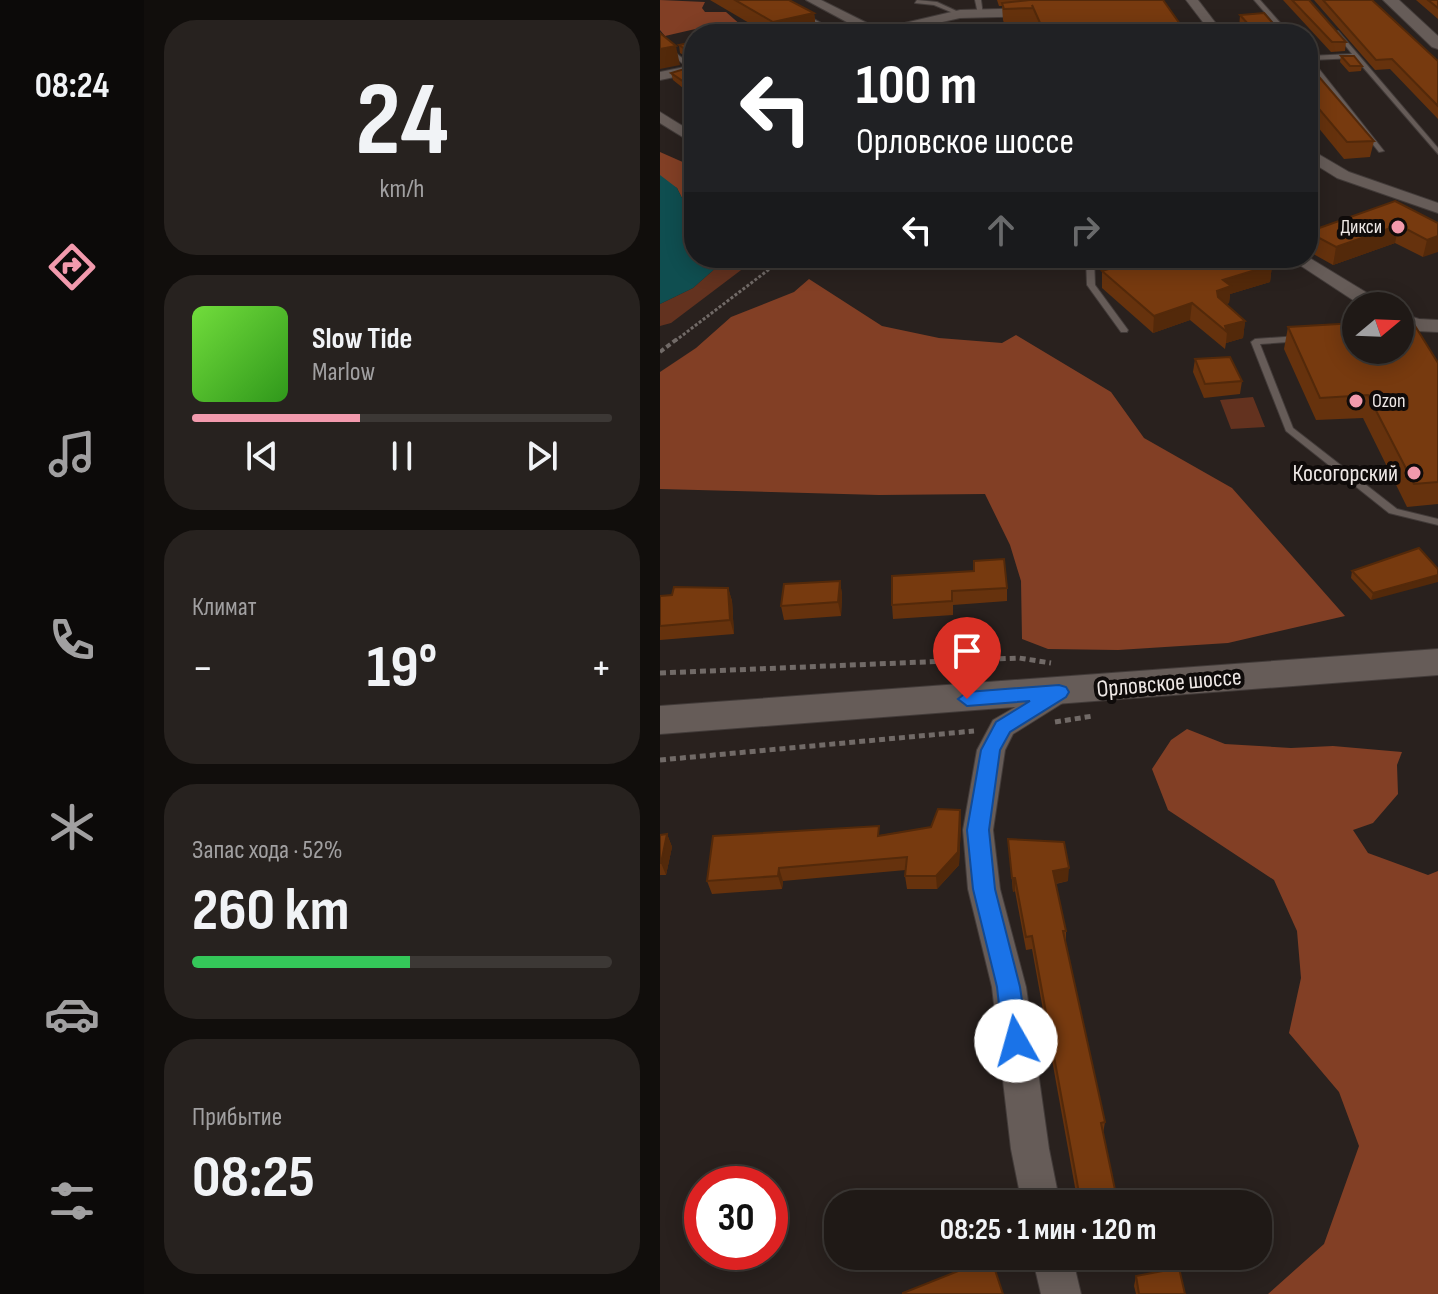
<!DOCTYPE html>
<html lang="ru">
<meta charset="utf-8">
<style>
:root{--surface:#1f1916;--page:#27221f;--text:#f1f3f6;--muted:#a1a0a1;--line:#3c3835;--accent:#f29aad}
body{margin:0;font-family:"Sofia Sans Condensed",sans-serif;background:var(--page);color:var(--text);height:100vh;display:flex;flex-direction:column;font-size:30px;white-space:nowrap}
*{box-sizing:border-box;margin:0}
p{font-size:26px;color:var(--muted)}
.icon{flex:none;width:44px;height:44px;fill:none;stroke:currentColor;stroke-width:2;stroke-linecap:round;stroke-linejoin:round}
.map{position:relative;flex:1;overflow:hidden}
.details{display:flex;flex-direction:column;gap:20px;padding:20px;background:#110e0c;width:516px}
.details>*{flex:none}
.guide{position:absolute;left:24px;top:24px;width:634px;height:244px;border-radius:32px;box-shadow:0 4px 20px #0003,0 0 0 2px var(--line);background:#202124;color:#fff;overflow:hidden}
.needle{width:52px;rotate:71deg}
.buttons{position:absolute;left:682px;top:292px;display:grid;gap:16px}
.buttons a{display:grid;place-items:center;width:72px;height:72px;border-radius:50%;background:var(--surface);box-shadow:0 4px 20px #0003,0 0 0 2px var(--line);font-size:40px}
.speed{position:absolute;left:24px;top:1166px;display:flex;gap:16px;font-size:40px;font-weight:700;text-align:center}
.speed>*{display:grid;place-content:center;width:104px;height:104px;border-radius:50%;background:var(--surface);box-shadow:0 4px 20px #0003,0 0 0 2px var(--line);line-height:1}
.speed .limit{border:12px solid #d22;background:#fff;color:#111}
.pin{position:absolute;display:grid;place-items:center;width:68px;height:68px;color:#fff;margin:-82px -34px;border-radius:50% 50% 50% 0;rotate:-45deg;box-shadow:0 0 8px #0007}
.pin .icon{rotate:45deg}
.me{position:absolute;width:88px;margin:-44px;rotate:353deg;stroke-linejoin:round;filter:drop-shadow(0 0 6px #0008)}
.turn{display:flex;align-items:center;gap:28px;height:168px;padding:0 40px;font-size:36px}
.turn .icon{width:104px;height:104px;stroke-width:2.5}
.turn b{display:block;font-size:56px;line-height:68px}
.lanes{display:flex;align-items:center;height:76px;padding:0 40px;background:#0003;justify-content:center;gap:40px;direction:ltr}
.lanes .off{opacity:.35}
.big{font-size:60px;font-weight:700;line-height:1.1}
.details .tile{flex:1;display:flex;flex-direction:column;justify-content:center;gap:12px;min-width:0;padding:0 28px;border-radius:32px;background:var(--page)}
.details .dial{align-items:center;gap:0}
.dial b{font-size:104px;line-height:1}
.song{display:flex;align-items:center;gap:24px}
.cover{width:96px;height:96px;border-radius:12px;background:linear-gradient(135deg,hsl(100 70% 55%),hsl(110 70% 35%))}
.played{height:8px;border-radius:4px;background:linear-gradient(90deg,var(--accent) 40%,var(--line) 40%)}
.keys{display:flex;justify-content:space-around;direction:ltr}
.heat{display:flex;justify-content:space-between;align-items:center;font-size:44px;direction:ltr}
.charge{height:12px;border-radius:6px;background:linear-gradient(90deg,#34c759 52%,var(--line) 0)}
.trip{position:absolute;left:164px;top:1190px;width:448px;height:80px;border-radius:32px;background:var(--surface);box-shadow:0 4px 20px #0003,0 0 0 2px var(--line);font-weight:700;line-height:80px;text-align:center}
main{display:flex;flex:1;min-height:0}
.menu{display:flex;flex-direction:column;width:144px;justify-content:space-around;align-items:center;background:#0c0a09;color:var(--muted)}
.menu .icon{width:56px;height:56px}
.menu .selected{color:var(--accent)}
.menu b{font-size:36px;color:var(--text)}
.map>svg:first-child{display:block}
</style>
<main>
<nav class="menu">
<b>08:24</b>
<svg class="icon selected" aria-label="directions" viewBox="0 0 24 24"><path d="M12 3l9 9-9 9-9-9zM9 14v-3h6M13 9l2 2-2 2"/></svg>
<svg class="icon" aria-label="music" viewBox="0 0 24 24"><path d="M9 18V5l10-2v13"/><circle cx="6" cy="18" r="3"/><circle cx="16" cy="16" r="3"/></svg>
<svg class="icon" aria-label="phone" viewBox="0 0 24 24"><path d="M5 4h4l2 5-3 2q2 4 5 5l2-3 5 2v4C11 20 4 13 5 4z"/></svg>
<svg class="icon" aria-label="climate" viewBox="0 0 24 24"><path d="M12 3v18M4 7l16 10M4 17L20 7"/></svg>
<svg class="icon" aria-label="car" viewBox="0 0 24 24"><path d="M5 17H2v-5l4-1 3-4h7l3 4 3 1v5h-3M9 17h6M6 11h13"/><circle cx="7" cy="17" r="2"/><circle cx="17" cy="17" r="2"/></svg>
<svg class="icon" aria-label="filters" viewBox="0 0 24 24"><path d="M4 7h16M4 17h16"/><circle cx="9" cy="7" r="2"/><circle cx="15" cy="17" r="2"/></svg>
</nav>
<section class="details">
<div class="tile dial"><b>24</b><p>km/h</p></div>
<div class="tile">
<div class="song"><i class="cover"></i><div><b>Slow Tide</b><p>Marlow</p></div></div>
<div class="played"></div>
<div class="keys"><svg class="icon" aria-label="previous" viewBox="0 0 24 24"><path d="M18 5L8 12l10 7zM5 5v14"/></svg><svg class="icon" aria-label="pause" viewBox="0 0 24 24"><path d="M8 5v14M16 5v14"/></svg><svg class="icon" aria-label="next" viewBox="0 0 24 24"><path d="M6 5l10 7-10 7zM19 5v14"/></svg></div>
</div>
<div class="tile"><p>Климат</p>
<div class="heat"><a>−</a><b class="big">19°</b><a>+</a></div>
</div>
<div class="tile"><p>Запас хода · 52%</p><b class="big">260 km</b><div class="charge"></div></div>
<div class="tile"><p>Прибытие</p><b class="big">08:25</b></div>
</section>
<div class="map">
<svg width="778" height="1294" viewBox="0 0 778 1294">
<rect width="100%" height="100%" fill="#29211e"/>
<g fill="#63321f">
<polygon points="67,258 97,258 11,323 0,326 0,304 33,288"/>
<polygon points="593,397 605,427 571,429 560,400"/>
</g>
<g fill="#823f25">
<polygon points="0,0 45,2 42,8 45,12 66,12 82,26 80,34 50,34 60,28 57,24 5,36 0,30"/>
<polygon points="0,152 34,167 34,208 24,202 17,188 0,179"/>
<polygon points="149,279 222,326 279,338 342,343 356,335 451,392 484,438 572,488 685,616 568,643 458,650 388,649 362,639 361,581 350,545 325,494 219,495 0,489 0,372 36,348 71,317 134,292"/>
<polygon points="527,729 565,744 631,748 673,746 742,752 737,765 738,794 713,823 693,830 708,853 768,875 778,871 778,1294 608,1294 664,1244 699,1146 679,1092 629,1033 641,978 637,931 614,880 508,810 492,769 511,740"/>
</g>
<polygon fill="#0f4e50" points="0,175 17,188 24,202 34,207 34,258 67,258 33,288 0,304"/>
<g fill="none" stroke-linecap="round" stroke-linejoin="round">
<g stroke="#423b39" stroke-width="2">
<g id="service">
<polygon points="112,0 119,0 181,34 174,34"/>
<polygon points="257,0 277,2 303,14 298,15 274,5 255,3"/>
<polygon points="315,0 321,0 323,15 318,14"/>
<polygon points="594,0 600,0 630,34 624,34"/>
<polygon points="674,31 678,31 778,148 778,154 695,58 652,60 724,151 719,152 648,63 648,56 692,54"/>
<polygon points="0,41 34,67 34,71 31,70 0,46"/>
<polygon points="426,258 434,258 435,285 468,330 467,332 461,332 427,285"/>
<polygon points="639,336 643,339 642,341 600,344 633,428 737,509 778,519 778,525 729,513 626,431 591,342 595,339"/>
</g>
</g>
<g stroke="#423b39" stroke-width="2">
<g id="minor">
<polygon points="146,0 161,0 219,29 300,10 374,8 416,0 440,0 374,16 300,18 229,34 209,34"/>
<polygon points="526,0 538,0 564,34 552,34"/>
<polygon points="34,65 34,73 0,80 0,72"/>
<polygon points="0,112 34,133 34,144 0,123"/>
<polygon points="648,148 689,172 778,203 778,213 677,178 648,160"/>
<polygon points="648,257 722,302 724,306 702,306 629,258"/>
<polygon points="740,313 759,319 778,320 778,332 757,331 740,325"/>
<polygon points="399,682 409,685 412,692 409,699 353,734 345,750 333,830 340,889 366,987 389,1149 400,1204 362,1204 351,1149 332,987 308,889 303,830 317,750 333,720"/>
<polygon points="372,1256 412,1256 421,1294 381,1294"/>
</g>
</g>
<g stroke="#423b39" stroke-width="2">
<polygon id="tertiary" points="723,0 739,0 778,36 778,49 772,47"/>
</g>
<g stroke="#423b39" stroke-width="2">
<polygon id="secondary" points="778,649 778,675 0,734 0,706"/>
</g>
<polyline stroke="#716a67" stroke-width="3" stroke-dasharray="3 2" stroke-linecap="butt" points="15,341 124,258"/>
<polyline stroke="#716a67" stroke-width="4" stroke-dasharray="5 3" stroke-linecap="butt" points="0,352 17,339"/>
<g stroke="#716a67" stroke-width="5" stroke-dasharray="6 4" stroke-linecap="butt">
<polyline points="0,673 359,658 391,663"/>
<polyline points="395,722 433,716"/>
<polyline points="0,760 314,731"/>
</g>
<use href="#service" fill="#665c58" fill-rule="evenodd"/>
<use href="#minor" fill="#665c58" fill-rule="evenodd"/>
<use href="#tertiary" fill="#665c58" fill-rule="evenodd"/>
<use href="#secondary" fill="#665c58" fill-rule="evenodd"/>
</g>
<g fill="#66320d">
<polygon points="50,0 129,0 154,13 156,30 137,34 108,34"/>
<polygon points="337,0 503,0 527,34 377,34 373,24 345,26 343,20 342,6 339,6"/>
<polygon points="623,0 649,0 686,42 685,51 671,52"/>
<polygon points="654,0 712,0 778,61 778,119 730,69 715,70"/>
<polygon points="756,0 778,0 778,19"/>
<polygon points="580,15 622,34 583,34 579,29"/>
<polygon points="34,42 34,61 20,53 19,45"/>
<polygon points="681,56 702,66 701,71 689,72 680,62"/>
<polygon points="648,64 714,141 710,157 684,159 648,115"/>
<polygon points="34,66 34,91 28,92 13,80 11,73"/>
<polygon points="778,223 763,257 735,243 673,265 648,251 648,231"/>
<polygon points="388,258 421,258 420,260 398,267"/>
<polygon points="612,265 610,282 570,294 569,303 566,304 585,321 583,338 566,343 565,349 530,320 493,333 442,288 442,271"/>
<polygon points="628,327 778,363 778,504 747,507 703,418 656,420 624,349"/>
<polygon points="535,359 582,381 580,394 544,398 533,372"/>
<polygon points="778,569 711,600 691,578 692,571"/>
<polygon points="232,576 347,588 347,601 293,605 293,615 233,619 232,605"/>
<polygon points="180,581 182,595 181,616 124,620 121,606"/>
<polygon points="68,588 72,601 74,634 0,640 0,596"/>
<polygon points="300,810 301,824 299,865 277,889 247,889 245,876 246,870 123,881 122,889 52,894 47,881 220,835 271,827"/>
<polygon points="7,834 12,847 6,875 0,875 0,835"/>
<polygon points="348,839 408,881 396,884 406,931 406,944 445,1122 443,1134 458,1204 418,1204 372,949 366,950 355,891 353,892"/>
<polygon points="476,1276 525,1294 476,1294 474,1286"/>
</g>
<g fill="#53290a">
<polygon points="154,13 156,30 137,34 115,34 113,22"/>
<polygon points="16,46 20,65 0,69 0,49"/>
<polygon points="34,83 34,91 28,92 27,84"/>
<polygon points="739,225 735,243 673,265 676,247"/>
<polygon points="778,236 778,252 763,257 767,240"/>
<polygon points="398,258 421,258 420,260 398,267"/>
<polygon points="612,265 610,282 570,294 569,303 555,308 557,291 563,280"/>
<polygon points="532,303 530,320 493,333 494,316"/>
<polygon points="585,321 583,338 566,343 567,332 565,326"/>
<polygon points="778,575 778,582 711,600 713,593"/>
<polygon points="180,581 182,595 181,616 178,602"/>
<polygon points="68,588 72,601 74,634 70,620"/>
<polygon points="300,810 301,824 299,865 277,889 276,876"/>
<polygon points="7,834 12,847 6,875 1,863"/>
<polygon points="119,868 123,881 122,889 118,876"/>
<polygon points="409,868 408,881 393,884 393,871"/>
<polygon points="352,878 355,878 355,891 353,892"/>
</g>
<g fill="#773a0f" stroke="#53290a" stroke-width="2">
<polygon points="75,0 129,0 154,13 113,22"/>
<polygon points="370,0 503,0 527,34 385,34 372,5 373,8 344,9 342,3"/>
<polygon points="632,0 649,0 686,42 672,42"/>
<polygon points="663,0 712,0 778,61 778,106 732,59 716,60"/>
<polygon points="768,0 778,0 778,8"/>
<polygon points="604,13 622,34 597,34 580,15"/>
<polygon points="0,33 16,46 0,49"/>
<polygon points="34,42 34,55 19,45"/>
<polygon points="681,56 694,56 702,66 690,66"/>
<polygon points="648,64 714,141 687,142 648,96"/>
<polygon points="34,66 34,83 27,84 11,73"/>
<polygon points="735,201 778,223 778,236 767,240 739,225 676,247 648,232"/>
<polygon points="485,258 602,258 612,265 563,280 571,286 557,291 558,297 585,321 565,326 567,332 532,303 494,316 442,271"/>
<polygon points="740,321 752,321 778,363 778,482 754,484 708,395 660,398 628,327 696,323 696,350 740,350"/>
<polygon points="570,357 582,381 545,384 535,359"/>
<polygon points="759,548 778,569 778,575 713,593 692,571"/>
<polygon points="344,559 347,588 292,591 292,601 232,605 232,576 314,571 314,561"/>
<polygon points="180,581 178,602 121,606 124,584"/>
<polygon points="14,587 68,588 70,620 0,626 0,596 12,595"/>
<polygon points="278,809 300,810 298,852 276,876 245,876 247,857 119,868 118,876 47,881 53,836 219,826 218,836 271,827"/>
<polygon points="7,834 1,863 0,863 0,835"/>
<polygon points="348,839 404,842 409,868 393,871 406,931 403,931 445,1122 441,1123 458,1204 421,1204 372,936 366,937 355,878 352,878"/>
<polygon points="331,1258 343,1294 243,1294 243,1293"/>
<polygon points="519,1268 525,1294 479,1294 476,1276"/>
</g>
<polygon fill="#1a73e8" stroke="#114b97" stroke-width="2" points="399,685 406,687 409,692 406,697 350,732 340,750 329,830 335,889 360,987 368,1041 364,1049 356,1052 347,1049 343,1041 337,987 313,889 307,830 321,750 336,722 370,701 307,706 298,699 307,692"/>
<g fill="#f29aad" stroke="#0f0b0a" stroke-width="3">
<circle cx="738" cy="227" r="8"/>
<circle cx="696" cy="401" r="8"/>
<circle cx="754" cy="473" r="8"/>
</g>
<g text-anchor="middle" dominant-baseline="central" stroke-width="8" stroke-linejoin="round" paint-order="stroke">
<g font-size="20" fill="#eee8e6" stroke="#0f0b0a" text-anchor="end">
<text x="722" y="227">Дикси</text>
<text x="712" y="401" text-anchor="start">Ozon</text>
</g>
<g font-size="24" fill="#eee8e6" stroke="#0f0b0a" text-anchor="end">
<text x="738" y="473">Косогорский</text>
</g>
<g font-size="24" fill="#eee8e6" stroke="#0f0b0a">
<text transform="translate(509 683) rotate(-5)">Орловское шоссе</text>
</g>
</g>
</svg>
<div class="buttons">
<a><svg class="needle" viewBox="-14 -14 28 28"><path d="M0-13l5 13h-10z" fill="#e53935"/><path d="M0 13l5-13h-10z" fill="#a1a0a1"/></svg></a>
</div>
<div class="speed"><div class="limit">30</div></div>
<div class="pin" style="left:307px;top:699px;background:#d93025"><svg class="icon" aria-label="arrive" viewBox="0 0 24 24"><path d="M6 21V4h12l-3 4 3 4H6"/></svg></div>
<svg class="me" style="left:356px;top:1041px" viewBox="-20 -20 40 40"><circle r="19" fill="#fff"/><path d="M0-13L10 11 0 6-10 11z" fill="#1a73e8"/></svg>
<div class="trip">08:25 · 1 мин · 120 m</div>
<div class="guide">
<div class="turn"><svg class="icon" aria-label="left" viewBox="0 0 24 24"><path d="M17 20v-9H6M10 6l-5 5 5 5"/></svg><div><b>100 m</b>Орловское шоссе</div></div>
<div class="lanes"><svg class="icon" aria-label="left" viewBox="0 0 24 24"><path d="M17 20v-9H6M10 6l-5 5 5 5"/></svg><svg class="icon off" aria-label="ahead" viewBox="0 0 24 24"><path d="M12 20V5M6 11l6-6 6 6"/></svg><svg class="icon off" aria-label="right" viewBox="0 0 24 24"><path d="M7 20v-9h11M14 6l5 5-5 5"/></svg></div>
</div>
</div>
</main>
